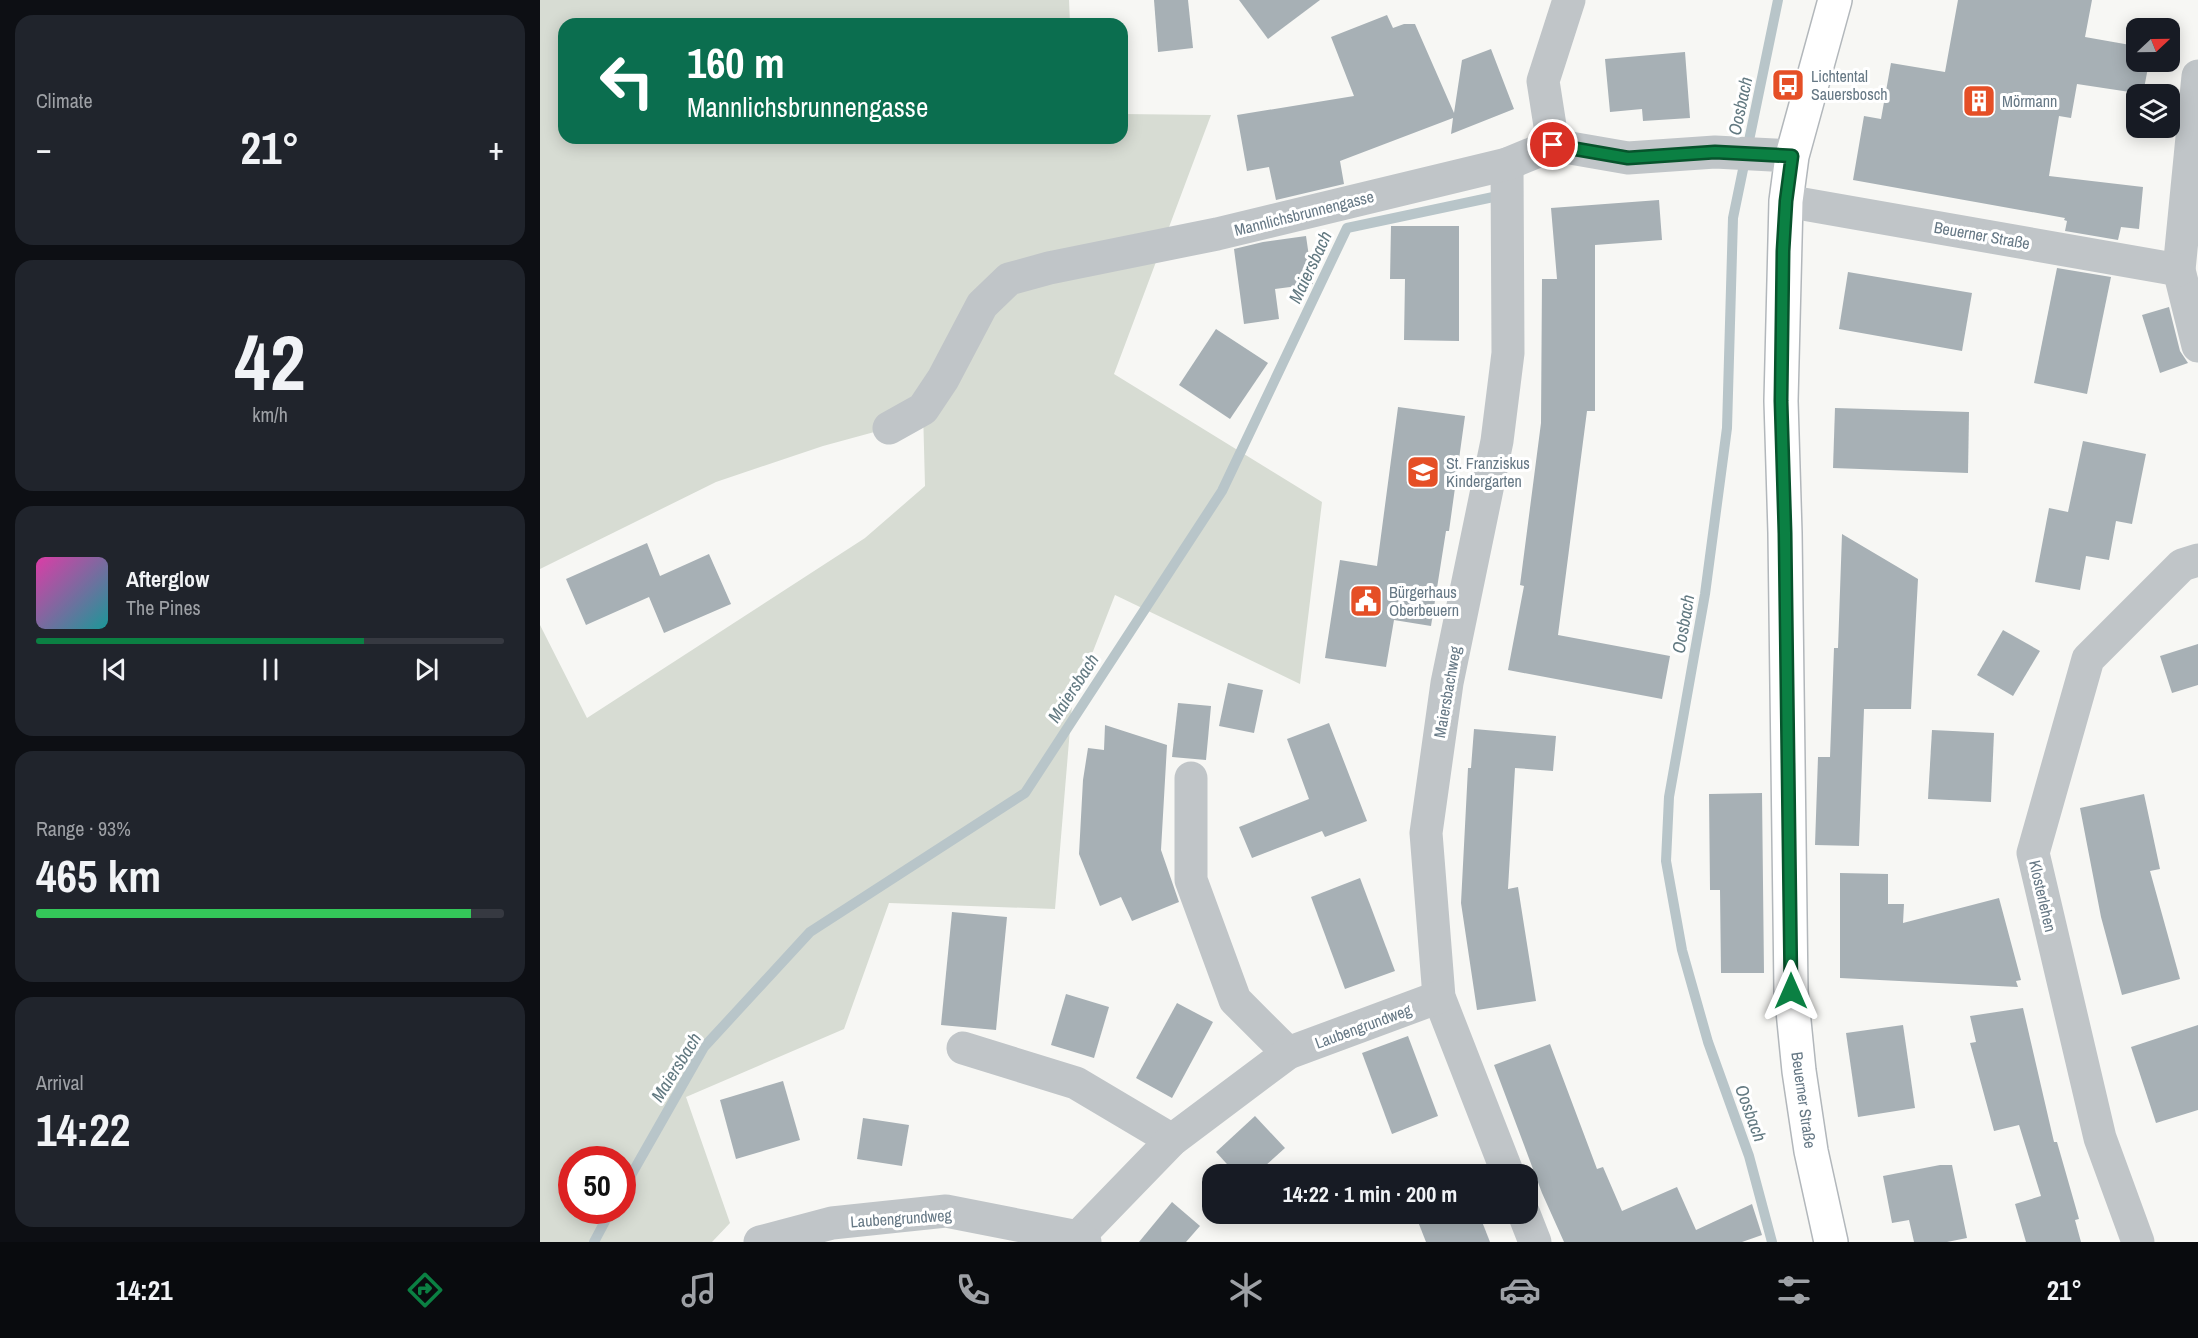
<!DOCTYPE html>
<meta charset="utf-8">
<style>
:root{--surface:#171b24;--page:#20242c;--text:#f1f3f6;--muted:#9ea1a6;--line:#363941;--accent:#0b8043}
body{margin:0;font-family:"Archivo Narrow",sans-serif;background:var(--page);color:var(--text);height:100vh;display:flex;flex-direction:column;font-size:22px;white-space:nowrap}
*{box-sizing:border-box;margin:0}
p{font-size:20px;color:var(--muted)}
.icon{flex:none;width:33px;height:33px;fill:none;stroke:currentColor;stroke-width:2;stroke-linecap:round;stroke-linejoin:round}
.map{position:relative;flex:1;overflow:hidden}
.sheet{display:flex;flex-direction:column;gap:15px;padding:15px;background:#0d0f14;width:540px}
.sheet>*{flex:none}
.top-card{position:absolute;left:18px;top:18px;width:570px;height:126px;border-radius:18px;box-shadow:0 3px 15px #0003;background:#0b6e4f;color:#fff;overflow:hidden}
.needle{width:39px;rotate:68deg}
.fabs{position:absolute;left:1586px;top:18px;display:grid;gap:12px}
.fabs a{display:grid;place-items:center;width:54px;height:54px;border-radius:12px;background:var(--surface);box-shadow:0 3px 15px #0003;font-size:30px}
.speed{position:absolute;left:18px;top:1146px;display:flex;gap:12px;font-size:30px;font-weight:700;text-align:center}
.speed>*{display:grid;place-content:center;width:78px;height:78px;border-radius:50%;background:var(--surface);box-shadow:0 3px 15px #0003;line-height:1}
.speed .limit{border:9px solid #d22;background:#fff;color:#111}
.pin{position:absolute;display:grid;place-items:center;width:51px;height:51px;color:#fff;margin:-26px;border:3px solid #fff;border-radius:50%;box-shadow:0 2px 6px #0007}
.me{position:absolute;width:66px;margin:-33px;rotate:0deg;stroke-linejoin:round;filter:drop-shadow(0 0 4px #0008)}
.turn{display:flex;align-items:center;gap:21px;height:126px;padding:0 30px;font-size:27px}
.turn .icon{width:78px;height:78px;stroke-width:2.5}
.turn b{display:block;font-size:42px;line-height:51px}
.big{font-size:45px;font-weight:700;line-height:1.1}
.sheet .widget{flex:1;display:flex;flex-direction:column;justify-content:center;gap:9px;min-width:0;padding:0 21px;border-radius:18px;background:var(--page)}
.sheet .dial{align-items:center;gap:0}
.dial b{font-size:78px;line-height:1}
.song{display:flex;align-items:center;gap:18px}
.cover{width:72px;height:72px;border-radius:9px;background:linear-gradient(135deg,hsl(320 70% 55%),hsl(180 70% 35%))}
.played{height:6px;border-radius:3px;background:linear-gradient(90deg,var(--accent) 70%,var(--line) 70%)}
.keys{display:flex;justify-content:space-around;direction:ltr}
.heat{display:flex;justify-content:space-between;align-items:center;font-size:33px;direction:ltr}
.charge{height:9px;border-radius:4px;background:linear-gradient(90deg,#34c759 93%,var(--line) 0)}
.trip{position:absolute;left:662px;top:1164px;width:336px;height:60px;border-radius:18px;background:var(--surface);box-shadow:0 3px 15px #0003;font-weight:700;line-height:60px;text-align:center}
.menu{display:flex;height:96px;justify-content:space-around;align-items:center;background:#090b0e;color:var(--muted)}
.menu .icon{width:42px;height:42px}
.menu .current{color:var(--accent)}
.menu b{font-size:27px;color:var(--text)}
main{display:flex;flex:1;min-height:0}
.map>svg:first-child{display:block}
</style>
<main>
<section class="sheet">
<div class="widget"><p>Climate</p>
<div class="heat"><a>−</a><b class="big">21°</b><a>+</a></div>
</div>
<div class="widget dial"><b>42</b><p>km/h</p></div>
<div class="widget">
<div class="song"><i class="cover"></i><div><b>Afterglow</b><p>The Pines</p></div></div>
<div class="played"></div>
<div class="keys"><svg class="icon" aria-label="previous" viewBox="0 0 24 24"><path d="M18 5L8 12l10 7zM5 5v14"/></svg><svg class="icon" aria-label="pause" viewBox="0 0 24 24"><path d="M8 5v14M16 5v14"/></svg><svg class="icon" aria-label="next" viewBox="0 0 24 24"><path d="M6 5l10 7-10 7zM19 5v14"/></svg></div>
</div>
<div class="widget"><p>Range · 93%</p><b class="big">465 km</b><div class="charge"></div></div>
<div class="widget"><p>Arrival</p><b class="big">14:22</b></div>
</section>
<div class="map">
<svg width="1658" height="1242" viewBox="0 0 1658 1242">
<rect width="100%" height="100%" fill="#f7f7f4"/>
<path fill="#d7dcd3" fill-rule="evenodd" d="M0 0H529L530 24H24V138H582V114L671 115 574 374 782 502 760 684 575 595 532 705 515 909 349 903 304 1029 146 1097 190 1223 172 1242H0V625L47 718 325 538 385 486 383 410 349 428 283 446 176 482 0 569ZM32 1160H82V1210H32Z"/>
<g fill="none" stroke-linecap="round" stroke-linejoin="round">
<g stroke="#b8c5c9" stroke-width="10">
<polyline points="82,1191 164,1047 270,932 485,793 682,491 807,228 958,196"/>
<polyline points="54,1242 71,1210"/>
<polyline points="1232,1242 1209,1156 1168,1042 1142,950 1126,861 1129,797 1165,594 1187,428 1193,218 1238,0"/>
</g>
</g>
<g fill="#a7b0b5">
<polygon points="614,0 648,0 653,48 618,52"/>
<polygon points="699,0 780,0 728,39"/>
<polygon points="1418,0 1552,0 1545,37 1596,46 1596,62 1609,62 1603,94 1537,84 1531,118 1519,116 1509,176 1603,187 1599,229 1581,227 1578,240 1525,231 1527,221 1524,220 1525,218 1313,180 1324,116 1341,119 1351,63 1405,72"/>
<polygon points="847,15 853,28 864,24 875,24 914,113 922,60 951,49 974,109 911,134 913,118 800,161 804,184 736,200 729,167 707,171 697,115 814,96 791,37"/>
<polygon points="1145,52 1150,118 1103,121 1102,109 1070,112 1065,59"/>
<polygon points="1119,200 1122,240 1055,245 1055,411 1047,411 1018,635 1130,656 1122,699 968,670 984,586 980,585 1001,423 1002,279 1017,279 1011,208"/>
<polygon points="851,226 919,226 919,341 864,340 865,279 850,279"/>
<polygon points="766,236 773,284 735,289 739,319 704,324 694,249 723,242"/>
<polygon points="1517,268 1571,277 1547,394 1494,383"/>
<polygon points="1308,272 1432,293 1422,351 1299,329"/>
<polygon points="1629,307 1640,351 1648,363 1620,373 1602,315"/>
<polygon points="676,329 728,363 690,419 639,385"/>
<polygon points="858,407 925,416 909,531 906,531 891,626 854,620 846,667 785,658 800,560 837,566"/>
<polygon points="1295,408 1429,412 1428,473 1293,468"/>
<polygon points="1543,441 1606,454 1592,524 1576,521 1569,560 1546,556 1540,590 1495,582 1509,508 1528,512"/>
<polygon points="1302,534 1378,579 1371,709 1324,709 1319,846 1275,845 1278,757 1290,757 1294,648 1298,648"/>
<polygon points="107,543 120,576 169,554 191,604 124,633 109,597 46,625 26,579"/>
<polygon points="1463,630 1500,651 1473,696 1437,675"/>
<polygon points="1658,644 1658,685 1632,693 1620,656"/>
<polygon points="688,683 723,690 714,733 679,726"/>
<polygon points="638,703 671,706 666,760 632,757"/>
<polygon points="789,723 827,821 785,837 782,831 712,858 699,827 769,799 747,739"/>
<polygon points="565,725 627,745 621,850 639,902 592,921 581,897 560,906 539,854 543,780 548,748 564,750"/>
<polygon points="934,729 1016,736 1013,771 975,768 968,889 978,887 996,1001 937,1010 921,903 928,768 931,768"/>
<polygon points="1392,730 1454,733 1451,802 1388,799"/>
<polygon points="1222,793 1224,973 1181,973 1180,890 1170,890 1169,794"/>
<polygon points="1604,794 1620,869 1610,871 1640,979 1582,995 1561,917 1540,808"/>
<polygon points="1300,873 1348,874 1348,904 1364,904 1363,923 1459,898 1481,980 1476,981 1478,987 1300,978"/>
<polygon points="820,878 855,971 805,989 771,897"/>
<polygon points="412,912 467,917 456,1030 401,1025"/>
<polygon points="526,994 569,1007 554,1058 511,1045"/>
<polygon points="637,1003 673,1022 632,1098 596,1078"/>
<polygon points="1483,1008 1514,1142 1517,1142 1539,1219 1535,1220 1541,1242 1486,1242 1475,1204 1501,1196 1479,1125 1454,1131 1430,1043 1436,1042 1430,1016"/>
<polygon points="1363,1025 1375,1108 1318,1117 1306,1033"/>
<polygon points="1658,1025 1658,1110 1616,1123 1591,1047"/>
<polygon points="868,1036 898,1116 852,1134 822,1053"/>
<polygon points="1010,1044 1057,1169 1063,1167 1082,1211 1137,1187 1156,1230 1212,1204 1222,1235 1202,1242 1024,1242 1002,1193 954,1065"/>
<polygon points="243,1081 260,1140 196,1159 180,1100"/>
<polygon points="715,1116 745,1148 716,1174 696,1174 676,1152"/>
<polygon points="323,1118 369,1125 362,1166 317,1159"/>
<polygon points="1400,1165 1412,1165 1427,1238 1407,1242 1374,1242 1369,1220 1352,1223 1343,1176"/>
<polygon points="632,1202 660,1226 646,1242 599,1242"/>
<polygon points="875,1214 939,1214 950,1242 886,1242"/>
</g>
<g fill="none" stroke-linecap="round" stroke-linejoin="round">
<g stroke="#b2b7bb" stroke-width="36">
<polyline id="major" points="1291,1242 1271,1151 1259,1071 1251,991 1245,533 1241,401 1246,201 1252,156 1295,0"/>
</g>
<g stroke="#c0c5c8" stroke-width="33">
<polyline points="1658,76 1639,270 1658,346"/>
<polyline points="1013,145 1003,81 1029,0"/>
<polyline points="967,164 968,353 957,441 907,683 886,833 899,997 968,1174"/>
<polyline points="1246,201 1639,270"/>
<polyline points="349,428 383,409 403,379 442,305 469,279 509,268 677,234 967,164 1013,145 1088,158 1175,152 1252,156"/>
<polyline points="651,778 651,880 695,1000 748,1053"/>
<polyline points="423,1048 536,1083 632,1140"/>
<polyline points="984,1214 995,1242"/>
<polyline points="538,1237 632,1140 748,1053 899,997"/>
<polyline points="220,1242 292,1223 406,1211 538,1237 545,1242"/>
<polyline points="1598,1242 1560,1138 1493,853 1548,659 1642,565 1658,560"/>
</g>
<use href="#major" stroke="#fff" stroke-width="33"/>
</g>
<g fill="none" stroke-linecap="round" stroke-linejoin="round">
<g stroke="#07532c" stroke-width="15">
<polyline id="route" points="1013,145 1088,158 1175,152 1252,156 1246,201 1243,251 1241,401 1245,533 1251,991"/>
</g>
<use href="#route" stroke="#0b8043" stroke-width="10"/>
</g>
<defs>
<g id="bus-square" transform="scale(1.725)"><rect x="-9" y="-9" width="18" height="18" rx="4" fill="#e54f26" stroke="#fff"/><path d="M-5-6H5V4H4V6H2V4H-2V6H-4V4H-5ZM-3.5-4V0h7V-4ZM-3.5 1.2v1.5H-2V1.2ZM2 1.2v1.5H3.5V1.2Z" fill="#fff"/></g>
<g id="building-square" transform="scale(1.725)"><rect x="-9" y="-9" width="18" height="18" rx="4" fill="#e54f26" stroke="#fff"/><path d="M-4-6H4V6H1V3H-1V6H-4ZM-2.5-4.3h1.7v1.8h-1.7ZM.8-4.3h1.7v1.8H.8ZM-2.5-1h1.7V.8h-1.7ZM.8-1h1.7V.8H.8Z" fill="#fff"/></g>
<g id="school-square" transform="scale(1.725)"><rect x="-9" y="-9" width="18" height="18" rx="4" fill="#e54f26" stroke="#fff"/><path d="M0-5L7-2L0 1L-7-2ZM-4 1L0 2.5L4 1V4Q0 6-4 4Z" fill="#fff"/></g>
<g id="civic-square" transform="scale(1.725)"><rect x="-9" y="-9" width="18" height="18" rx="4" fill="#e54f26" stroke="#fff"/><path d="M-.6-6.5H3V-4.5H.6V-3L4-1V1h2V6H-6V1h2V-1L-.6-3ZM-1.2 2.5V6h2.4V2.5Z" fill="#fff"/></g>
</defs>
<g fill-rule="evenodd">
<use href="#bus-square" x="1248" y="85"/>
<use href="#building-square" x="1439" y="101"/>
<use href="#school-square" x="883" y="472"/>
<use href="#civic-square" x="826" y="601"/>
</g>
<g text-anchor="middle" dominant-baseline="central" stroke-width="6" stroke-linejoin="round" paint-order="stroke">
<g font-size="16" fill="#667885" stroke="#fff" text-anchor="start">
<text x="1271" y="76">Lichtental<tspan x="1271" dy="18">Sauersbosch</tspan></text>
<text x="1462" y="101">Mörmann</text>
<text x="906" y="463">St. Franziskus<tspan x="906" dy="18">Kindergarten</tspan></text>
<text x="849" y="592">Bürgerhaus<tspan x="849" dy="18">Oberbeuern</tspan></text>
</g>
<g font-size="16" fill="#667885" stroke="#fff">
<text transform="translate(764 213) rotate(-14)">Mannlichsbrunnengasse</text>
<text transform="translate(1442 235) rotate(10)">Beuerner Straße</text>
<text transform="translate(907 692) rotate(-80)">Maiersbachweg</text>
<text transform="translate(1503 896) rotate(77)">Klosterlehen</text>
<text transform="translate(823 1026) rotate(-20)">Laubengrundweg</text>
<text transform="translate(1264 1100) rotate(82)">Beuerner Straße</text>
<text transform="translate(361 1218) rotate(-4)">Laubengrundweg</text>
</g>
<g font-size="18" font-style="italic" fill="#627981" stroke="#fff">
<text transform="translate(1200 106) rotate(-78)">Oosbach</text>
<text transform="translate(770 267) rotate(-65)">Maiersbach</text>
<text transform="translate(1143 624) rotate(-80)">Oosbach</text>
<text transform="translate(533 688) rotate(-57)">Maiersbach</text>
<text transform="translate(136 1067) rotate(-58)">Maiersbach</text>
<text transform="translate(1211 1113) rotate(70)">Oosbach</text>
</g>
</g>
</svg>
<div class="fabs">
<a><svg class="needle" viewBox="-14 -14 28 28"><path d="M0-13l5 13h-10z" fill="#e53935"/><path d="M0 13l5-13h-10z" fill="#9ea1a6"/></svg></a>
<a><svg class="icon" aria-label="layers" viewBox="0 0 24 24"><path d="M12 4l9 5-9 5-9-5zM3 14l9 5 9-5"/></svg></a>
</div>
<div class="speed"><div class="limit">50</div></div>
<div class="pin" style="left:1013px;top:145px;background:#d93025"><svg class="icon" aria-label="arrive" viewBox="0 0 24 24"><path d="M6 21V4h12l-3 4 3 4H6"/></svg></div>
<svg class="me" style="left:1251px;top:991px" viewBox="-20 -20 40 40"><path d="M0-17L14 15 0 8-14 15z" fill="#0b8043" stroke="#fff" stroke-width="4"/></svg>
<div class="trip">14:22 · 1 min · 200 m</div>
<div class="top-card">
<div class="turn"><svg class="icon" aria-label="left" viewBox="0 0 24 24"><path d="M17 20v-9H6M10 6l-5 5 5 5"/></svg><div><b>160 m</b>Mannlichsbrunnengasse</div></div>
</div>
</div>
</main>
<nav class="menu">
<b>14:21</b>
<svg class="icon current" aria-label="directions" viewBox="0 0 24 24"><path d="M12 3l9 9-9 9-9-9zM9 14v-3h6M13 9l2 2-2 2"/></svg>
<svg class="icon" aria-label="music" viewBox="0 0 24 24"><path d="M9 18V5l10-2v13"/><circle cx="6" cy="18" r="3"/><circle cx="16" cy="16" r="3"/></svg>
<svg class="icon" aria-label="phone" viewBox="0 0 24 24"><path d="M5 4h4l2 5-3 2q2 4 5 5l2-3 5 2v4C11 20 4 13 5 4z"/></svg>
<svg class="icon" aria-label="climate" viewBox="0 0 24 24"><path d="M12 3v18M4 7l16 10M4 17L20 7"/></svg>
<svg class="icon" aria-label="car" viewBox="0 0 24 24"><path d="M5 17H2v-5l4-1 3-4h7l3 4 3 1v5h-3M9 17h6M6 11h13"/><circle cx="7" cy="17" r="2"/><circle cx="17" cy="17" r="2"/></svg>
<svg class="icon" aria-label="filters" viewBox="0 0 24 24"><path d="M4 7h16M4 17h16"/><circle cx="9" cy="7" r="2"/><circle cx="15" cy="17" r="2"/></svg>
<b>21°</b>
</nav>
